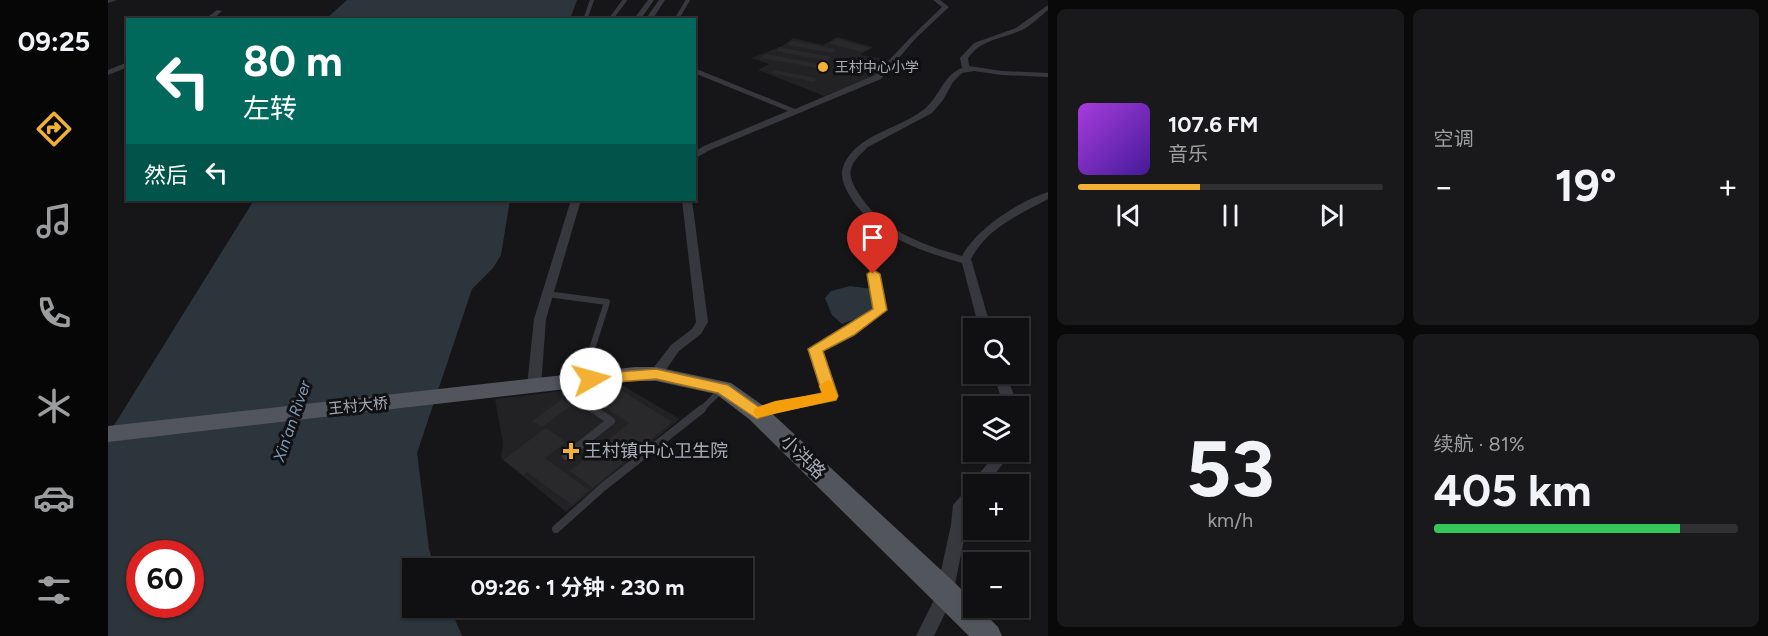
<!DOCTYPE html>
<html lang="zh">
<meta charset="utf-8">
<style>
:root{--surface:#101012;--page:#19191b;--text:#f1f3f6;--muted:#9c9d9f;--line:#303032;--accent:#f2b134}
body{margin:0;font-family:Figtree,"Noto Sans SC",sans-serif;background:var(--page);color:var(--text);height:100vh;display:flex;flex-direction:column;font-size:22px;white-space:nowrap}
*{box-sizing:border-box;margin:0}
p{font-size:20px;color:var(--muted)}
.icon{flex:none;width:33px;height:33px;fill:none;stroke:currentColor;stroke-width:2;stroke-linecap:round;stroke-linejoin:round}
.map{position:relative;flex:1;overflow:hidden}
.sheet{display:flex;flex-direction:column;gap:9px;padding:9px;background:#09090a;width:720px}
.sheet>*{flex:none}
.guide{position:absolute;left:18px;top:18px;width:570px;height:183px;border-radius:0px;box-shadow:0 2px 4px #0004,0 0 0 2px var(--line);background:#00695c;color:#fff;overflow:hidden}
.controls{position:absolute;left:855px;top:318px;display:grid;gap:12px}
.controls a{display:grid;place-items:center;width:66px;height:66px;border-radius:0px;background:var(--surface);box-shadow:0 2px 4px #0004,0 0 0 2px var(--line);font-size:30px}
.speed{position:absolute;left:18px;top:540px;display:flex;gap:12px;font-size:30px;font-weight:700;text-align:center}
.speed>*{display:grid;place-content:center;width:78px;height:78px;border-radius:50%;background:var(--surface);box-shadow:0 2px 4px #0004,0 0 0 2px var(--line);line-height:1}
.speed .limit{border:9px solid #d22;background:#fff;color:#111}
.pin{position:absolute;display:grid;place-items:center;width:51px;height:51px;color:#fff;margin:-62px -26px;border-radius:50% 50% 50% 0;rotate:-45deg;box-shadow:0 0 6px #0007}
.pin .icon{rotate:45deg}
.me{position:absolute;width:66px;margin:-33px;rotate:83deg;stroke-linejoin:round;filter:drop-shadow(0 0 4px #0008)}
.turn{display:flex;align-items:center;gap:21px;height:126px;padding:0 18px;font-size:27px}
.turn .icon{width:78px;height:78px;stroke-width:2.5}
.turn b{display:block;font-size:42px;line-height:51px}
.then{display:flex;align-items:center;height:57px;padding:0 18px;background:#0003;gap:12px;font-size:22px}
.big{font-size:45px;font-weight:700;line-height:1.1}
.sheet .tile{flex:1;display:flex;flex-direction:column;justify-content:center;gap:9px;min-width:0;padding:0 21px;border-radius:9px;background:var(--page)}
.sheet .dial{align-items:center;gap:0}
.dial b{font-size:78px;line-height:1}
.song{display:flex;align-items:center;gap:18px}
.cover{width:72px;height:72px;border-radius:9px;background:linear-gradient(135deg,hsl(280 70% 55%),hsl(260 70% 35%))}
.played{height:6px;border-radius:3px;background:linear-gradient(90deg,var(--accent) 40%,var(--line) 40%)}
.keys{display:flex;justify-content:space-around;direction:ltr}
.heat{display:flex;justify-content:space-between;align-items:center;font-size:33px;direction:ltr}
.charge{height:9px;border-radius:4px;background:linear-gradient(90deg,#34c759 81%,var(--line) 0)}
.sheet .tiles{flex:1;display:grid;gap:9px;grid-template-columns:repeat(2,1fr)}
.trip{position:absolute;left:294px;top:558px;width:351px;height:60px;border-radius:0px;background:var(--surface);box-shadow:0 2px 4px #0004,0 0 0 2px var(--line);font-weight:700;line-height:60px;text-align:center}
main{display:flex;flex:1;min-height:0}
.menu{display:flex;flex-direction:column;width:108px;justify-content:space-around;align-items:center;background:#060607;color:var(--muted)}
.menu .icon{width:42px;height:42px}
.menu .current{color:var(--accent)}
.menu b{font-size:27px;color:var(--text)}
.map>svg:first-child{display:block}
</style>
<main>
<nav class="menu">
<b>09:25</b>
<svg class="icon current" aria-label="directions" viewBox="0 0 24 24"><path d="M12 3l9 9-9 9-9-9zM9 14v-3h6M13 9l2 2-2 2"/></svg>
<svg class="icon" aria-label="music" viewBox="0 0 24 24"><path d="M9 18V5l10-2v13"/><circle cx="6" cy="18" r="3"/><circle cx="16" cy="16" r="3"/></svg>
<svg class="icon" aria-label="phone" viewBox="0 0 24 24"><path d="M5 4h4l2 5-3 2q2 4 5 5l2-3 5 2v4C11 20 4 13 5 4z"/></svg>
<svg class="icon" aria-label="climate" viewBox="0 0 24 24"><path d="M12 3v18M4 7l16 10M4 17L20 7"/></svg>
<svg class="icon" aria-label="car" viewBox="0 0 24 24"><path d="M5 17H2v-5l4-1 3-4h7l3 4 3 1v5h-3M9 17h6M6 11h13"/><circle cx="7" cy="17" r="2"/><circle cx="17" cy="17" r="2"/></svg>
<svg class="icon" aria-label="filters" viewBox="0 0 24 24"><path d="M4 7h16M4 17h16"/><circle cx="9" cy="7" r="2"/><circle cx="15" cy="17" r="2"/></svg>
</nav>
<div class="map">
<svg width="940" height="636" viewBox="0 0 940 636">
<rect width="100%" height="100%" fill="#161618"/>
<g fill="#222225">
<polygon points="729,37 765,47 752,55 779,59 768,76 716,96 650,70 661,64 644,58 674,46 685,38 715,45"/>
<polygon points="512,384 572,419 458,512 393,458 395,443 387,399"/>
</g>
<g fill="#2c353c" fill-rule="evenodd">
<polygon points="239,0 469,0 462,19 218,19"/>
<path d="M146 200H402L393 255 385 268 364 289 309 453 321 549 327 568H304V608H342L354 636H0V435ZM32 554H82V604H32Z"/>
<polygon points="742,286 765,289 766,308 761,314 734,324 724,315 717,298 723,291"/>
</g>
<g fill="#29292c">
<polygon points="729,39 762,48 754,52 721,43"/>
<polygon points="684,41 728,49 724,53 680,45"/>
<polygon points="671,47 723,57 720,61 668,51"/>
<polygon points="658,54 717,65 714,69 654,58"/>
<polygon points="666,70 709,78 706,82 663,73"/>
<polygon points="511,389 564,422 485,488 462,471 521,423 478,395"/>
<polygon points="454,399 464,405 434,427 424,421"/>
<polygon points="438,428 458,442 437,458 481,490 464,505 419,472 415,475 395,460"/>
</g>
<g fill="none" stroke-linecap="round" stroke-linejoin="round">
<g stroke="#37383d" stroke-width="4">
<polyline points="477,20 484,0"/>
<polyline points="502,20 517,0"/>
<polyline points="568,20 580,0"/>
</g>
<g stroke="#37383d" stroke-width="6">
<polyline points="439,294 499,302 484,349 483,379"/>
<polyline points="460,383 466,396 487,410"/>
<polyline points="593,410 614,389"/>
<polyline points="658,410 722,396 707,349 741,332 772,310 761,255"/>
</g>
<g stroke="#37383d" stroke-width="8">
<polyline points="652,412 662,409"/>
<polyline points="458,456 503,421 485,409"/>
<polyline points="448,529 495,487 594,409"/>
</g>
<g fill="#37383d" fill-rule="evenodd">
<polygon points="0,0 9,0 0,3"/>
<polygon points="540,0 546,0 532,20 525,20"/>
<polygon points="551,0 557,0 544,20 537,20"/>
<polygon points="825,0 832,0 841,7 807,39 773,79 602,150 586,159 586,152 596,146 680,111 586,73 586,68 687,109 767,75 803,37 834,7"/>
<path d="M940 5V10C931 17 924 25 914 30 894 39 873 39 860 58L861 66 894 71 940 73V77L894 75 866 71 854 73 845 82 835 100 824 113 760 147C754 153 745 160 743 169 741 176 745 184 749 191 771 229 814 245 854 256 868 229 911 201 940 192V199C912 214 878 229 863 259L883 328H871L854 263C810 250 764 235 740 193 731 177 732 166 744 152 762 133 790 127 811 113 831 101 834 75 854 68L852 58 866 43 908 28Z"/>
<polygon points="109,10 114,11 104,20 96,20"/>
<polygon points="20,62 20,67 0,75 0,70"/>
<polygon points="463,200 473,200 438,319 433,386 431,389 421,389 419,386 426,319"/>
<polygon points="574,200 584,200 600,322 593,334 571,351 553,377 548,378 541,374 543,371 563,345 584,329 588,322"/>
<polygon points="885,374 898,374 910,406 896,406"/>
<polygon points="889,452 904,452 879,484 866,484 866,502 861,507 859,525 844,599 826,636 808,636 827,598 843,525 845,505 861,487 864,486 866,480"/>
</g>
<polygon fill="#53555c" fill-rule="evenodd" points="527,367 548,367 623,383 657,407 846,582 866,602 866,608 871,608 890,627 894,636 861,636 641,419 608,394 548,381 527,381 0,442 0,426"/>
</g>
<polygon fill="#f2b134" stroke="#9d7322" stroke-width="1.5" points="765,270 772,274 779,310 746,335 715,351 730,396 728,400 669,412 649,419 610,393 548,379 483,384 476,379 483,374 548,369 620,385 651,407 714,393 700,349 765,309 759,274"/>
<polygon fill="#f59e0b" points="719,380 724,382 730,396 728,400 653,417 647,416 645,412 647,408 667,401 714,393 711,386"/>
<g fill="#f2b134" stroke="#111113" stroke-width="2">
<circle cx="715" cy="67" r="6"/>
<path d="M460 442h6v6h6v6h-6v6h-6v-6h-6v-6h6z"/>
</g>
<g text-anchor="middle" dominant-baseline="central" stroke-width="6" stroke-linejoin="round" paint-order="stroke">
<g font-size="14" fill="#a8adb8" stroke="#111113" text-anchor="start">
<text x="727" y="67">王村中心小学</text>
</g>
<g font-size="15" fill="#a8adb8" stroke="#111113">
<text transform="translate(250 406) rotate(-6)">王村大桥</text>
</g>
<g font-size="16" font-style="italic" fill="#7f9bb3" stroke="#111113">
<text transform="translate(184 421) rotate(-71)">Xin’an River</text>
</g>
<g font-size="18" fill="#a8adb8" stroke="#111113" text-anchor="start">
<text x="476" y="451">王村镇中心卫生院</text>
</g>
<g font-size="18" fill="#a8adb8" stroke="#111113">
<text transform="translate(695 457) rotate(44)">小洪路</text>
</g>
</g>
</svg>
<div class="controls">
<a><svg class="icon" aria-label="search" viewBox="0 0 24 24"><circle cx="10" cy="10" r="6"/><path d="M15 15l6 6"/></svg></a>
<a><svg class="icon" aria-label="layers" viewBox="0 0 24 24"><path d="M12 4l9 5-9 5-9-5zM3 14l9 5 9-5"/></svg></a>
<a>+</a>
<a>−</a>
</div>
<div class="speed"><div class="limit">60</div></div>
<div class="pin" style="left:765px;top:274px;background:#d93025"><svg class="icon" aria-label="arrive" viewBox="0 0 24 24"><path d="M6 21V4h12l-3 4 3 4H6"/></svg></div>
<svg class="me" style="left:483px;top:379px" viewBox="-20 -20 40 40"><circle r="19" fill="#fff"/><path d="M0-13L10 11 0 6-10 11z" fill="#f2b134"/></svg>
<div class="trip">09:26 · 1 分钟 · 230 m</div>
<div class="guide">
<div class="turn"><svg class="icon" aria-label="left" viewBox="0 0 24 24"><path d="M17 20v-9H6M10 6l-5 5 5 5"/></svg><div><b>80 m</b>左转</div></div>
<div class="then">然后<svg class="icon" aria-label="left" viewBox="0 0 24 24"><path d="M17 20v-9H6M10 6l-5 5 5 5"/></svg></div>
</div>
</div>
<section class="sheet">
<div class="tiles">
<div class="tile">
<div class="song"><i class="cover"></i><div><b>107.6 FM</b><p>音乐</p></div></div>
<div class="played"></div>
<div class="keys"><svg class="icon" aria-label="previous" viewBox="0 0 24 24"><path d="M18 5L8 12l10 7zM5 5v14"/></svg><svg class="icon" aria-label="pause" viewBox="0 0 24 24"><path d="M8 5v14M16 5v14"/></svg><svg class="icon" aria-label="next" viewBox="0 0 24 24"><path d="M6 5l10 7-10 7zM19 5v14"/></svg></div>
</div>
<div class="tile"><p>空调</p>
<div class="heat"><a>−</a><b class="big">19°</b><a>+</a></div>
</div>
<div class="tile dial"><b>53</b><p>km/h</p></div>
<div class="tile"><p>续航 · 81%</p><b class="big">405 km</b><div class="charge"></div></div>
</div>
</section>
</main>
